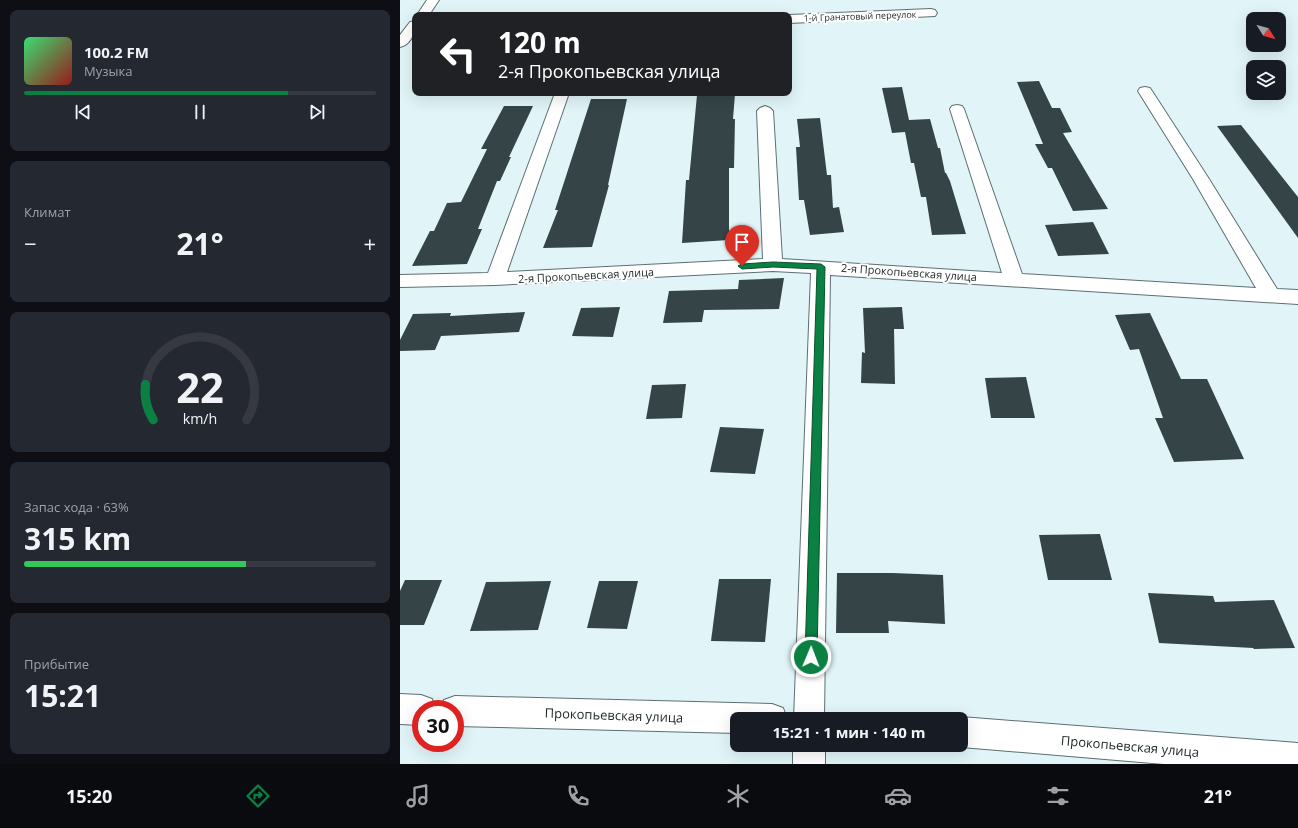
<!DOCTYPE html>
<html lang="ru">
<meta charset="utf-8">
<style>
:root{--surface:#171b24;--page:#242831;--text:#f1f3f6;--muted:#9ea1a6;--line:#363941;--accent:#0b8043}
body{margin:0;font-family:"Open Sans",sans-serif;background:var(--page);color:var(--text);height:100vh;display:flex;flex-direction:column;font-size:15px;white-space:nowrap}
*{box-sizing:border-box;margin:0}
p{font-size:13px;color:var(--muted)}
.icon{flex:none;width:22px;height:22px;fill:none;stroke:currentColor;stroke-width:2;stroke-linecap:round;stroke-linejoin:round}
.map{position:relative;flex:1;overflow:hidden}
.sheet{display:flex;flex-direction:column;gap:10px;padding:10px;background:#0d0f14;width:400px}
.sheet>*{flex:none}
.guide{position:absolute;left:12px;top:12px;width:380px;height:84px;border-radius:8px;box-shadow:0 4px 16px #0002;background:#202124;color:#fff;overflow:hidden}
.needle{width:26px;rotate:127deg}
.tools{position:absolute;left:846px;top:12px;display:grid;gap:8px}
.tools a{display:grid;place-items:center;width:40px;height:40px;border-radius:8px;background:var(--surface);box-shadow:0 4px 16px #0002;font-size:20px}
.speed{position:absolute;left:12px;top:700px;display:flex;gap:8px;font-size:20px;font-weight:700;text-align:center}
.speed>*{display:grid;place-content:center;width:52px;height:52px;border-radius:50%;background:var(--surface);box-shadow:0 4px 16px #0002;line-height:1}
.speed .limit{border:6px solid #d22;background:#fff;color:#111}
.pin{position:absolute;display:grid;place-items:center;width:34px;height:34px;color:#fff;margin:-41px -17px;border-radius:50% 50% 50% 0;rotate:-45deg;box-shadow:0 0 4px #0007}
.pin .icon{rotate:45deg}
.me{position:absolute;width:44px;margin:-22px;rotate:1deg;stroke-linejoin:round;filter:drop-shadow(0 0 3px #0008)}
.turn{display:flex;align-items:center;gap:14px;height:84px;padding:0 20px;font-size:18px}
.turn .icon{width:52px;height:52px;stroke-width:2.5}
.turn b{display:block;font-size:28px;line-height:34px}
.big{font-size:30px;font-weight:700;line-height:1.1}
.sheet .card{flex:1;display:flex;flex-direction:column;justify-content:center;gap:6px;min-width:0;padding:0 14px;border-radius:8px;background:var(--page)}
.sheet .dial{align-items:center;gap:0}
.dial svg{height:104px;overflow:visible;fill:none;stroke:var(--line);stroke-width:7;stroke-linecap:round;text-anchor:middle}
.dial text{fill:var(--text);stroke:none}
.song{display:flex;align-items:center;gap:12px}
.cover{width:48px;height:48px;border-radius:6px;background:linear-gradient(135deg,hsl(140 70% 55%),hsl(0 70% 35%))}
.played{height:4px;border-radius:2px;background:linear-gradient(90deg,var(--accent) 75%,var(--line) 75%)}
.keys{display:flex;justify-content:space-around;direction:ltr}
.heat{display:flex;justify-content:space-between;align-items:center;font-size:22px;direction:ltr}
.charge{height:6px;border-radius:3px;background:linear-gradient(90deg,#34c759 63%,var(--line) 0)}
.trip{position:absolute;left:330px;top:712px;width:238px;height:40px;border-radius:8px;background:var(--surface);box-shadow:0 4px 16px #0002;font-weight:700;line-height:40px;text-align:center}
.menu{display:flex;height:64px;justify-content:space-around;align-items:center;background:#090b0e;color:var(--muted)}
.menu .icon{width:28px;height:28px}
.menu .on{color:var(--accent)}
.menu b{font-size:18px;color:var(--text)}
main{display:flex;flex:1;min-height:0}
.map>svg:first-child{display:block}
</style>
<main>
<section class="sheet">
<div class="card">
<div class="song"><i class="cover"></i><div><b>100.2 FM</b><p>Музыка</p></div></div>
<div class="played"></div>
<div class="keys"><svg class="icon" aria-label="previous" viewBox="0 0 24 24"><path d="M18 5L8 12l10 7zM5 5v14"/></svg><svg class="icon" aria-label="pause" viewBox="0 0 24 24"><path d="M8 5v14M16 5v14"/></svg><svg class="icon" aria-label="next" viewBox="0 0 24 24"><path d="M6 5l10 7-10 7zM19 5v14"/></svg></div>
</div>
<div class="card"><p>Климат</p>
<div class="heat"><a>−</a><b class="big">21°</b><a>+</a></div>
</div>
<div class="card dial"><svg viewBox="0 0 100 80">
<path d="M14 69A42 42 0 1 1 86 69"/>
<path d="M14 69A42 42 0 0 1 8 42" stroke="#0b8043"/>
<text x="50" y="56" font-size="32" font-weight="700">22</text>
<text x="50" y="72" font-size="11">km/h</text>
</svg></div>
<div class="card"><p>Запас хода · 63%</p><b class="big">315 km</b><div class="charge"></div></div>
<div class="card"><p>Прибытие</p><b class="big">15:21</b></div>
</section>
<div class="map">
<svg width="898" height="764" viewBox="0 0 898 764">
<rect width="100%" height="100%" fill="#e1f5f8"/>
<g fill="#354547">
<polygon points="639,81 652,108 660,108 672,132 663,133 708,209 673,211 652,168 648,168 635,144 643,144 617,82"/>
<polygon points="502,87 509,120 530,119 538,148 540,148 545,173 546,173 550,181 566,234 532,235 526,197 521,197 514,163 511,163 505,132 492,133 482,88"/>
<polygon points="335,94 333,119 335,119 334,168 329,168 329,240 282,243 286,180 289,180 297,95"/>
<polygon points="191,99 227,99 208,185 209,185 192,247 143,248 158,210 155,210"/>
<polygon points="104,106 133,106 109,157 111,157 100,181 97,181 78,229 82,229 67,264 12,266 30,231 34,231 47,203 61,202 87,149 81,149"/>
<polygon points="420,118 427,175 431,175 433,208 439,207 444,232 410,235 404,200 399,200 396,147 400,147 397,119"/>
<polygon points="841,125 898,197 898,238 817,126"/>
<polygon points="693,222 709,254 658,256 645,225"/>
<polygon points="384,278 379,309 304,310 302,322 263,323 269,291 338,289 339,280"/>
<polygon points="220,307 213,337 172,336 181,308"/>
<polygon points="502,307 504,329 494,329 495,384 461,383 462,352 465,353 463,308"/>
<polygon points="125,312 119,332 41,336 35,350 0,351 0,340 13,314 51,313 50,316"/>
<polygon points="750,313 781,379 807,379 844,459 774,462 755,418 763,418 739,349 730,350 715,315"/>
<polygon points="626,377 635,418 591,418 585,378"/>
<polygon points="286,384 282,418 246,419 252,385"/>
<polygon points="320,427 364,429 355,474 310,472"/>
<polygon points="700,534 712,580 648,580 639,535"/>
<polygon points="437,573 493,573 543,575 545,624 488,621 489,633 436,633"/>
<polygon points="319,579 371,579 365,642 311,641"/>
<polygon points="5,580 42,580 24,625 0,625 0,591"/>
<polygon points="151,581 138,630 70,631 86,582"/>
<polygon points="199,581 238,581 227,629 187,628"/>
<polygon points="748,593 813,596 815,602 874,600 895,648 854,649 853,648 759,643"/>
</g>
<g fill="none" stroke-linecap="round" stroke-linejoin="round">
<g stroke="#5d6f71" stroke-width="2">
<g id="minor">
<polygon points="27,0 39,0 29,15 17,15"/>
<polygon points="531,9 535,10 537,13 535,16 389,23 389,15"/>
<path d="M15 21C15 32 12 44 0 47V35L10 22Z"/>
<polygon points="745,87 750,88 752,91 809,179 877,289 898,290 898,304 430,275 424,719 394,719 411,273 373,271 95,285 0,287 0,275 88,273 155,93 169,93 107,272 363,259 357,111 360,108 365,106 370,108 373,111 382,259 602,273 550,109 552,106 557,105 562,106 564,109 622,274 856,288 793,179 738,91 740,88"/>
<rect x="393" y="745" width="32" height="19"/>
</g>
</g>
<g stroke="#5d6f71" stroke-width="2">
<g id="secondary">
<polygon points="0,694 21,695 32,699 36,709 21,709 21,725 0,724"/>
<polygon points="55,696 372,704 383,708 387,719 337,719 337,733 55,726 55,709 41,709 44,700"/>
<polygon points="561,717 898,743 898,764 764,764 561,747 555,745 561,745 561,719 555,719"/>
</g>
</g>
<use href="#minor" fill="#fff" fill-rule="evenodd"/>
<use href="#secondary" fill="#fff" fill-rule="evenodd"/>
</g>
<polygon fill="#0b8043" stroke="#07532c" points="373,262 421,264 425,267 417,657 415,661 411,662 406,661 405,657 417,269 373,267 342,269 338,266 342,264"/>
<g text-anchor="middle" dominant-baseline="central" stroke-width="4" stroke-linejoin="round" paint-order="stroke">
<g font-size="9" fill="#1f2728" stroke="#fff">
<text transform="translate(460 16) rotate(-2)">1-й Гранатовый переулок</text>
</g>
<g font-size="11" fill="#1f2728" stroke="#fff">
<text transform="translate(509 272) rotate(4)">2-я Прокопьевская улица</text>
<text transform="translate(186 275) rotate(-3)">2-я Прокопьевская улица</text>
</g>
<g font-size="13" fill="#1f2728" stroke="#fff">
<text transform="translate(214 715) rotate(2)">Прокопьевская улица</text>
<text transform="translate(730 746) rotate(5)">Прокопьевская улица</text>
</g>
</g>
</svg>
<div class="tools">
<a><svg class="needle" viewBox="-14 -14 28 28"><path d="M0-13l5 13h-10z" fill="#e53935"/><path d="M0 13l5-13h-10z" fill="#9ea1a6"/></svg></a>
<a><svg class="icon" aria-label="layers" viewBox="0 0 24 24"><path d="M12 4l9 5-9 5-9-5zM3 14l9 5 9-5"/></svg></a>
</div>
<div class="speed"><div class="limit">30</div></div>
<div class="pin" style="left:342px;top:266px;background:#d93025"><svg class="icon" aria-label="arrive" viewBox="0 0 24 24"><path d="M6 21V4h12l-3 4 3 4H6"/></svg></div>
<svg class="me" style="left:411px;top:657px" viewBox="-20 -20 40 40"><circle r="17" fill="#0b8043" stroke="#fff" stroke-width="3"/><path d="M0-11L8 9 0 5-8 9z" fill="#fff"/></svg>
<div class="trip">15:21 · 1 мин · 140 m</div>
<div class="guide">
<div class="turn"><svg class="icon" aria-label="left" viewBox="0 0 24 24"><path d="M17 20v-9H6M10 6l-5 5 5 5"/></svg><div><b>120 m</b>2-я Прокопьевская улица</div></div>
</div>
</div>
</main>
<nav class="menu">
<b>15:20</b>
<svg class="icon on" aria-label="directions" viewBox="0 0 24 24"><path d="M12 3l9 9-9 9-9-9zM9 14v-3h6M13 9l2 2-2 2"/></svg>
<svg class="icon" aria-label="music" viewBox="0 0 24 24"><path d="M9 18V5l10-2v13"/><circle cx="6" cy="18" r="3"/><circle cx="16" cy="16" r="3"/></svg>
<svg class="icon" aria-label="phone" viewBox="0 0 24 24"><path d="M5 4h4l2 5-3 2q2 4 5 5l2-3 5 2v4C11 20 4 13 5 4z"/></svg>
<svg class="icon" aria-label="climate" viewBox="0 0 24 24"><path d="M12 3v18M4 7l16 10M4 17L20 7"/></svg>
<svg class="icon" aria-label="car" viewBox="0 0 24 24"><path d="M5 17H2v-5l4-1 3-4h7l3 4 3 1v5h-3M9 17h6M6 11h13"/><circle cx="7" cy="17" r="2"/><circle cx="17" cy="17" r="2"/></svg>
<svg class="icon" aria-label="filters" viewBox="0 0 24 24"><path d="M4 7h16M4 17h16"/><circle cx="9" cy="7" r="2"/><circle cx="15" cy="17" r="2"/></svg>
<b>21°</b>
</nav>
